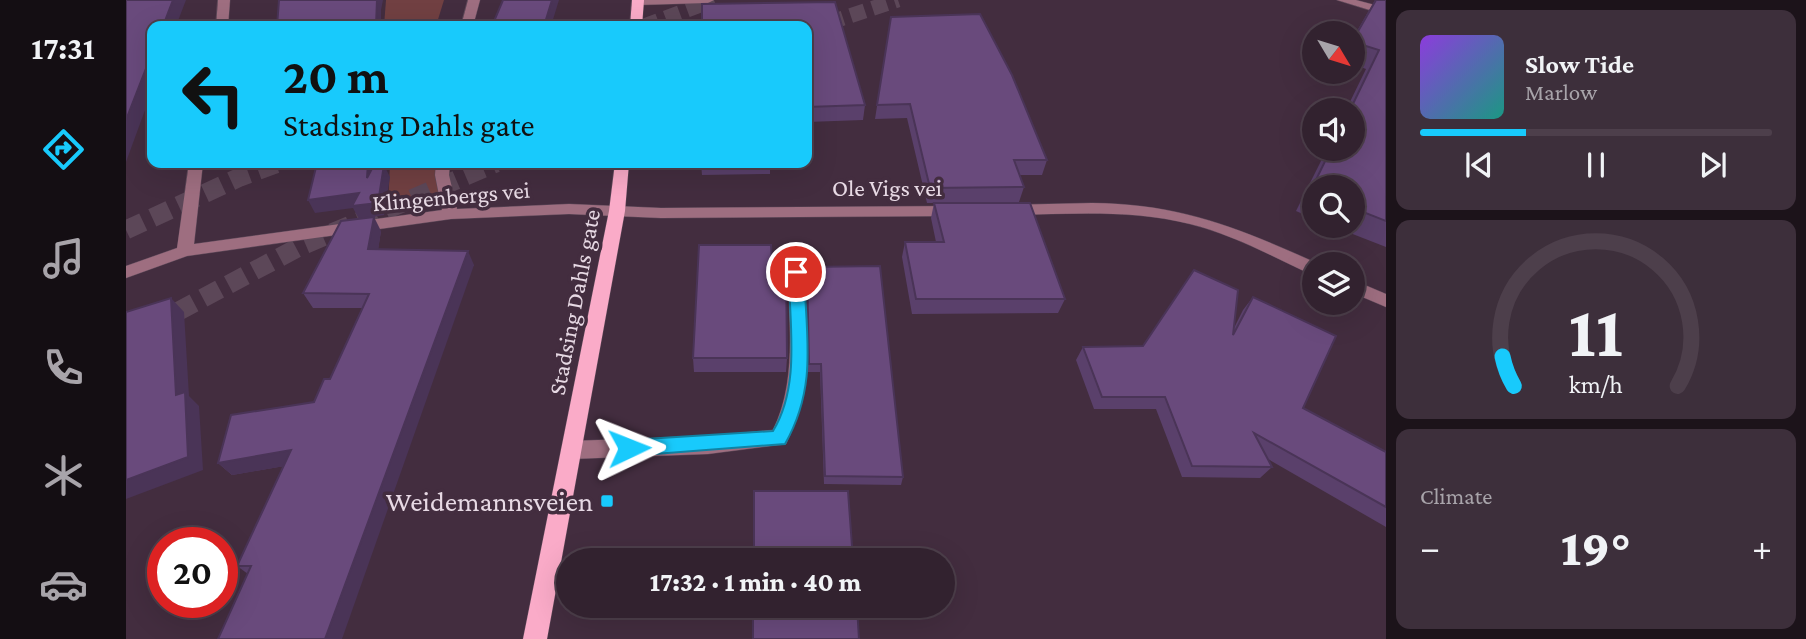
<!DOCTYPE html>
<meta charset="utf-8">
<style>
:root{--surface:#32222f;--page:#3d2f3b;--text:#f1f3f6;--muted:#a8a4aa;--line:#4d3f4b;--accent:#18cafc}
body{margin:0;font-family:"Crimson Pro",serif;background:var(--page);color:var(--text);height:100vh;display:flex;flex-direction:column;font-size:26px;white-space:nowrap}
*{box-sizing:border-box;margin:0}
p{font-size:23px;color:var(--muted)}
.icon{flex:none;width:38px;height:38px;fill:none;stroke:currentColor;stroke-width:2;stroke-linecap:round;stroke-linejoin:round}
.map{position:relative;flex:1;overflow:hidden}
.drawer{display:flex;flex-direction:column;gap:10px;padding:10px;background:#1c131a;width:420px}
.drawer>*{flex:none}
.hud{position:absolute;left:21px;top:21px;width:665px;height:147px;border-radius:14px;box-shadow:0 7px 28px #0002,0 0 0 2px var(--line);background:#18cafc;color:#111;overflow:hidden}
.needle{width:46px;rotate:128deg}
.fabs{position:absolute;left:1176px;top:21px;display:grid;gap:14px}
.fabs a{display:grid;place-items:center;width:63px;height:63px;border-radius:50%;background:var(--surface);box-shadow:0 7px 28px #0002,0 0 0 2px var(--line);font-size:35px}
.speed{position:absolute;left:21px;top:527px;display:flex;gap:14px;font-size:35px;font-weight:700;text-align:center}
.speed>*{display:grid;place-content:center;width:91px;height:91px;border-radius:50%;background:var(--surface);box-shadow:0 7px 28px #0002,0 0 0 2px var(--line);line-height:1}
.speed .limit{border:10px solid #d22;background:#fff;color:#111}
.pin{position:absolute;display:grid;place-items:center;width:60px;height:60px;color:#fff;margin:-30px;border:4px solid #fff;border-radius:50%;box-shadow:0 2px 7px #0007}
.me{position:absolute;width:77px;margin:-38px;rotate:88deg;stroke-linejoin:round;filter:drop-shadow(0 0 5px #0008)}
.turn{display:flex;align-items:center;gap:24px;height:147px;padding:0 21px;font-size:32px}
.turn .icon{width:91px;height:91px;stroke-width:2.5}
.turn b{display:block;font-size:49px;line-height:60px}
.big{font-size:52px;font-weight:800;line-height:1.1}
.drawer .widget{flex:1;display:flex;flex-direction:column;justify-content:center;gap:10px;min-width:0;padding:0 24px;border-radius:14px;background:var(--page)}
.drawer .dial{align-items:center;gap:0}
.dial svg{height:182px;overflow:visible;fill:none;stroke:var(--line);stroke-width:7;stroke-linecap:round;text-anchor:middle}
.dial text{fill:var(--text);stroke:none}
.song{display:flex;align-items:center;gap:21px}
.cover{width:84px;height:84px;border-radius:10px;background:linear-gradient(135deg,hsl(270 70% 55%),hsl(170 70% 35%))}
.played{height:7px;border-radius:4px;background:linear-gradient(90deg,var(--accent) 30%,var(--line) 30%)}
.keys{display:flex;justify-content:space-around;direction:ltr}
.heat{display:flex;justify-content:space-between;align-items:center;font-size:38px;direction:ltr}
.trip{position:absolute;left:430px;top:548px;width:399px;height:70px;border-radius:35px;background:var(--surface);box-shadow:0 7px 28px #0002,0 0 0 2px var(--line);font-weight:800;line-height:70px;text-align:center}
main{display:flex;flex:1;min-height:0}
.tabs{display:flex;flex-direction:column;width:126px;justify-content:space-around;align-items:center;background:#140e13;color:var(--muted)}
.tabs .icon{width:49px;height:49px}
.tabs .current{color:var(--accent)}
.tabs b{font-size:32px;color:var(--text)}
.map>svg:first-child{display:block}
</style>
<main>
<nav class="tabs">
<b>17:31</b>
<svg class="icon current" aria-label="directions" viewBox="0 0 24 24"><path d="M12 3l9 9-9 9-9-9zM9 14v-3h6M13 9l2 2-2 2"/></svg>
<svg class="icon" aria-label="music" viewBox="0 0 24 24"><path d="M9 18V5l10-2v13"/><circle cx="6" cy="18" r="3"/><circle cx="16" cy="16" r="3"/></svg>
<svg class="icon" aria-label="phone" viewBox="0 0 24 24"><path d="M5 4h4l2 5-3 2q2 4 5 5l2-3 5 2v4C11 20 4 13 5 4z"/></svg>
<svg class="icon" aria-label="climate" viewBox="0 0 24 24"><path d="M12 3v18M4 7l16 10M4 17L20 7"/></svg>
<svg class="icon" aria-label="car" viewBox="0 0 24 24"><path d="M5 17H2v-5l4-1 3-4h7l3 4 3 1v5h-3M9 17h6M6 11h13"/><circle cx="7" cy="17" r="2"/><circle cx="17" cy="17" r="2"/></svg>
</nav>
<div class="map">
<svg width="1260" height="639" viewBox="0 0 1260 639">
<rect width="100%" height="100%" fill="#432d3f"/>
<g fill="#714042">
<polygon points="260,0 318,0 310,26 258,26"/>
<polygon points="264,163 312,163 312,196 295,205 262,208"/>
</g>
<g fill="none" stroke-linecap="round" stroke-linejoin="round">
<g stroke="#5c4758" stroke-width="15" stroke-dasharray="15 8" stroke-linecap="butt">
<polyline points="518,26 588,0"/>
<polyline points="681,30 772,0"/>
</g>
<g stroke="#5c4758" stroke-width="19" stroke-dasharray="19 10" stroke-linecap="butt">
<polyline points="0,230 114,177 152,163"/>
<polyline points="0,339 173,247 370,163"/>
</g>
<g stroke="#5d4959" stroke-width="1">
<g id="minor">
<polygon points="92,0 104,0 102,26 90,26"/>
<polygon points="342,0 354,0 347,26 335,26"/>
<polygon points="508,0 588,0 582,3 512,5 508,4"/>
<polygon points="1211,0 1230,0 1260,8 1260,15"/>
<polygon points="63,163 77,163 68,244 316,210 309,175 310,163 324,163 323,175 331,209 443,204 535,208 830,206 838,211 830,216 535,218 443,214 325,219 61,256 0,278 0,266 51,248"/>
<path d="M966 203C1056 204 1112 228 1193 264H1188V275L1182 273C1144 255 1105 234 1064 224 1005 209 943 214 883 215L875 210 883 205Z"/>
<path d="M670 266 678 272C681 335 688 385 660 444L582 454 445 459 438 456 435 450 438 444 445 441 582 436 647 430C671 381 663 325 662 272Z"/>
<polygon points="1227,280 1260,294 1260,307 1227,293"/>
</g>
</g>
<g stroke="#5d4959" stroke-width="1">
<g id="major">
<polygon points="506,0 518,0 516,26 504,26"/>
<polygon points="489,163 503,163 499,211 421,639 397,639 483,211"/>
</g>
</g>
<use href="#minor" fill="#9e6e80" fill-rule="evenodd"/>
<use href="#major" fill="#faabc8" fill-rule="evenodd"/>
</g>
<g fill="#5a406b">
<polygon points="1249,0 1260,0 1260,247 1206,226 1227,226 1227,187 1188,187 1188,219 1170,211 1201,149 1227,149 1227,110 1220,110 1240,69 1227,64 1227,38"/>
<polygon points="765,17 921,160 916,175 893,175 898,187 893,202 801,203 781,118 749,119"/>
<polygon points="681,26 739,105 737,120 681,122"/>
<polygon points="575,163 644,163 644,174 576,175"/>
<polygon points="808,203 939,299 932,313 786,314 776,257 779,242 810,242 805,218"/>
<polygon points="255,231 252,249 348,265 122,574 111,566 158,466 106,475 92,463 188,402 204,379 236,308 187,308 177,293"/>
<polygon points="646,261 661,358 660,372 568,372 567,358"/>
<polygon points="681,267 777,477 775,485 698,484 694,372 682,372"/>
<polygon points="1127,297 1177,408 1260,452 1260,527 1142,459 1146,467 1134,478 1056,477 1030,409 968,409 950,360 957,347 1017,346 1108,328 1117,310"/>
</g>
<g fill="#4a3457">
<polygon points="47,0 60,0 50,26 37,26"/>
<polygon points="251,0 257,0 255,10 255,26 250,26"/>
<polygon points="426,0 433,0 425,26 418,26"/>
<polygon points="26,53 26,91 0,162 0,120"/>
<polygon points="185,163 195,163 189,171"/>
<polygon points="242,163 249,163 241,178"/>
<polygon points="258,165 264,177 258,215 233,219 227,208 189,213 182,200 233,193"/>
<polygon points="248,217 255,231 250,264 242,249"/>
<polygon points="342,251 348,265 216,639 199,639"/>
<polygon points="45,298 58,312 63,396 73,406 77,470 0,499 0,480 50,395"/>
<polygon points="165,450 177,463 106,475 92,463"/>
</g>
<g fill="#694a7c" stroke="#4a3457" stroke-width="2">
<polygon points="0,0 47,0 37,26 26,26 26,53 0,120"/>
<polygon points="153,0 251,0 250,26 151,26"/>
<polygon points="377,0 426,0 418,26 366,26"/>
<polygon points="1250,0 1260,0 1260,221 1227,208 1227,187 1188,187 1188,194 1184,192 1205,149 1227,149 1227,110 1224,110 1253,50 1227,42 1227,40"/>
<polygon points="709,2 739,105 681,107 681,26 576,26 576,4"/>
<polygon points="854,14 886,75 921,160 888,160 898,187 804,188 784,104 751,105 765,17"/>
<polygon points="191,163 242,163 241,178 249,163 258,165 252,203 226,206 233,193 182,200"/>
<polygon points="808,203 904,203 939,299 790,299 779,242 818,242"/>
<polygon points="248,217 242,249 342,251 199,639 92,639 125,566 111,566 165,450 92,463 105,415 188,402 198,379 204,379 243,294 177,293 215,221"/>
<polygon points="573,245 645,245 646,261 660,261 661,358 567,358"/>
<polygon points="754,266 777,477 699,476 695,364 683,364 681,267"/>
<polygon points="1068,270 1112,290 1107,335 1127,297 1210,336 1177,408 1260,452 1260,507 1128,433 1146,467 1066,466 1039,397 976,397 957,347 1017,346"/>
<polygon points="45,298 50,395 59,392 62,457 0,480 0,312"/>
<polygon points="628,491 722,491 727,560 628,560"/>
<polygon points="627,606 731,606 733,639 627,639"/>
</g>
<path fill="#18cafc" stroke="#1083a4" stroke-width="2" d="M670 267 678 272C680 336 692 386 659 444L503 456 496 453 493 448 496 442 503 440 647 431C675 385 663 324 663 272Z"/>
<rect fill="#18cafc" stroke="#432d3f" stroke-width="2.5" x="474" y="494" width="14" height="14" rx="3.5"/>
<g text-anchor="middle" dominant-baseline="central" stroke-width="7" stroke-linejoin="round" paint-order="stroke">
<g font-size="24" fill="#e7d9e4" stroke="#432d3f">
<text x="761" y="187">Ole Vigs vei</text>
<text transform="translate(325 196) rotate(-5)">Klingenbergs vei</text>
<text transform="translate(448 302) rotate(-79)">Stadsing Dahls gate</text>
</g>
<g font-size="28" fill="#e7d9e4" stroke="#432d3f" text-anchor="end">
<text x="467" y="501">Weidemannsveien</text>
</g>
</g>
</svg>
<div class="fabs">
<a><svg class="needle" viewBox="-14 -14 28 28"><path d="M0-13l5 13h-10z" fill="#e53935"/><path d="M0 13l5-13h-10z" fill="#a8a4aa"/></svg></a>
<a><svg class="icon" aria-label="sound" viewBox="0 0 24 24"><path d="M4 9h4l5-4v14l-5-4H4zM17 9q2 3 0 6"/></svg></a>
<a><svg class="icon" aria-label="search" viewBox="0 0 24 24"><circle cx="10" cy="10" r="6"/><path d="M15 15l6 6"/></svg></a>
<a><svg class="icon" aria-label="layers" viewBox="0 0 24 24"><path d="M12 4l9 5-9 5-9-5zM3 14l9 5 9-5"/></svg></a>
</div>
<div class="speed"><div class="limit">20</div></div>
<div class="pin" style="left:670px;top:272px;background:#d93025"><svg class="icon" aria-label="arrive" viewBox="0 0 24 24"><path d="M6 21V4h12l-3 4 3 4H6"/></svg></div>
<svg class="me" style="left:503px;top:448px" viewBox="-20 -20 40 40"><path d="M0-17L14 15 0 8-14 15z" fill="#18cafc" stroke="#fff" stroke-width="4"/></svg>
<div class="trip">17:32 · 1 min · 40 m</div>
<div class="hud">
<div class="turn"><svg class="icon" aria-label="left" viewBox="0 0 24 24"><path d="M17 20v-9H6M10 6l-5 5 5 5"/></svg><div><b>20 m</b>Stadsing Dahls gate</div></div>
</div>
</div>
<section class="drawer">
<div class="widget">
<div class="song"><i class="cover"></i><div><b>Slow Tide</b><p>Marlow</p></div></div>
<div class="played"></div>
<div class="keys"><svg class="icon" aria-label="previous" viewBox="0 0 24 24"><path d="M18 5L8 12l10 7zM5 5v14"/></svg><svg class="icon" aria-label="pause" viewBox="0 0 24 24"><path d="M8 5v14M16 5v14"/></svg><svg class="icon" aria-label="next" viewBox="0 0 24 24"><path d="M6 5l10 7-10 7zM19 5v14"/></svg></div>
</div>
<div class="widget dial"><svg viewBox="0 0 100 80">
<path d="M14 69A42 42 0 1 1 86 69"/>
<path d="M14 69A42 42 0 0 1 9 56" stroke="#18cafc"/>
<text x="50" y="56" font-size="32" font-weight="700">11</text>
<text x="50" y="72" font-size="11">km/h</text>
</svg></div>
<div class="widget"><p>Climate</p>
<div class="heat"><a>−</a><b class="big">19°</b><a>+</a></div>
</div>
</section>
</main>
